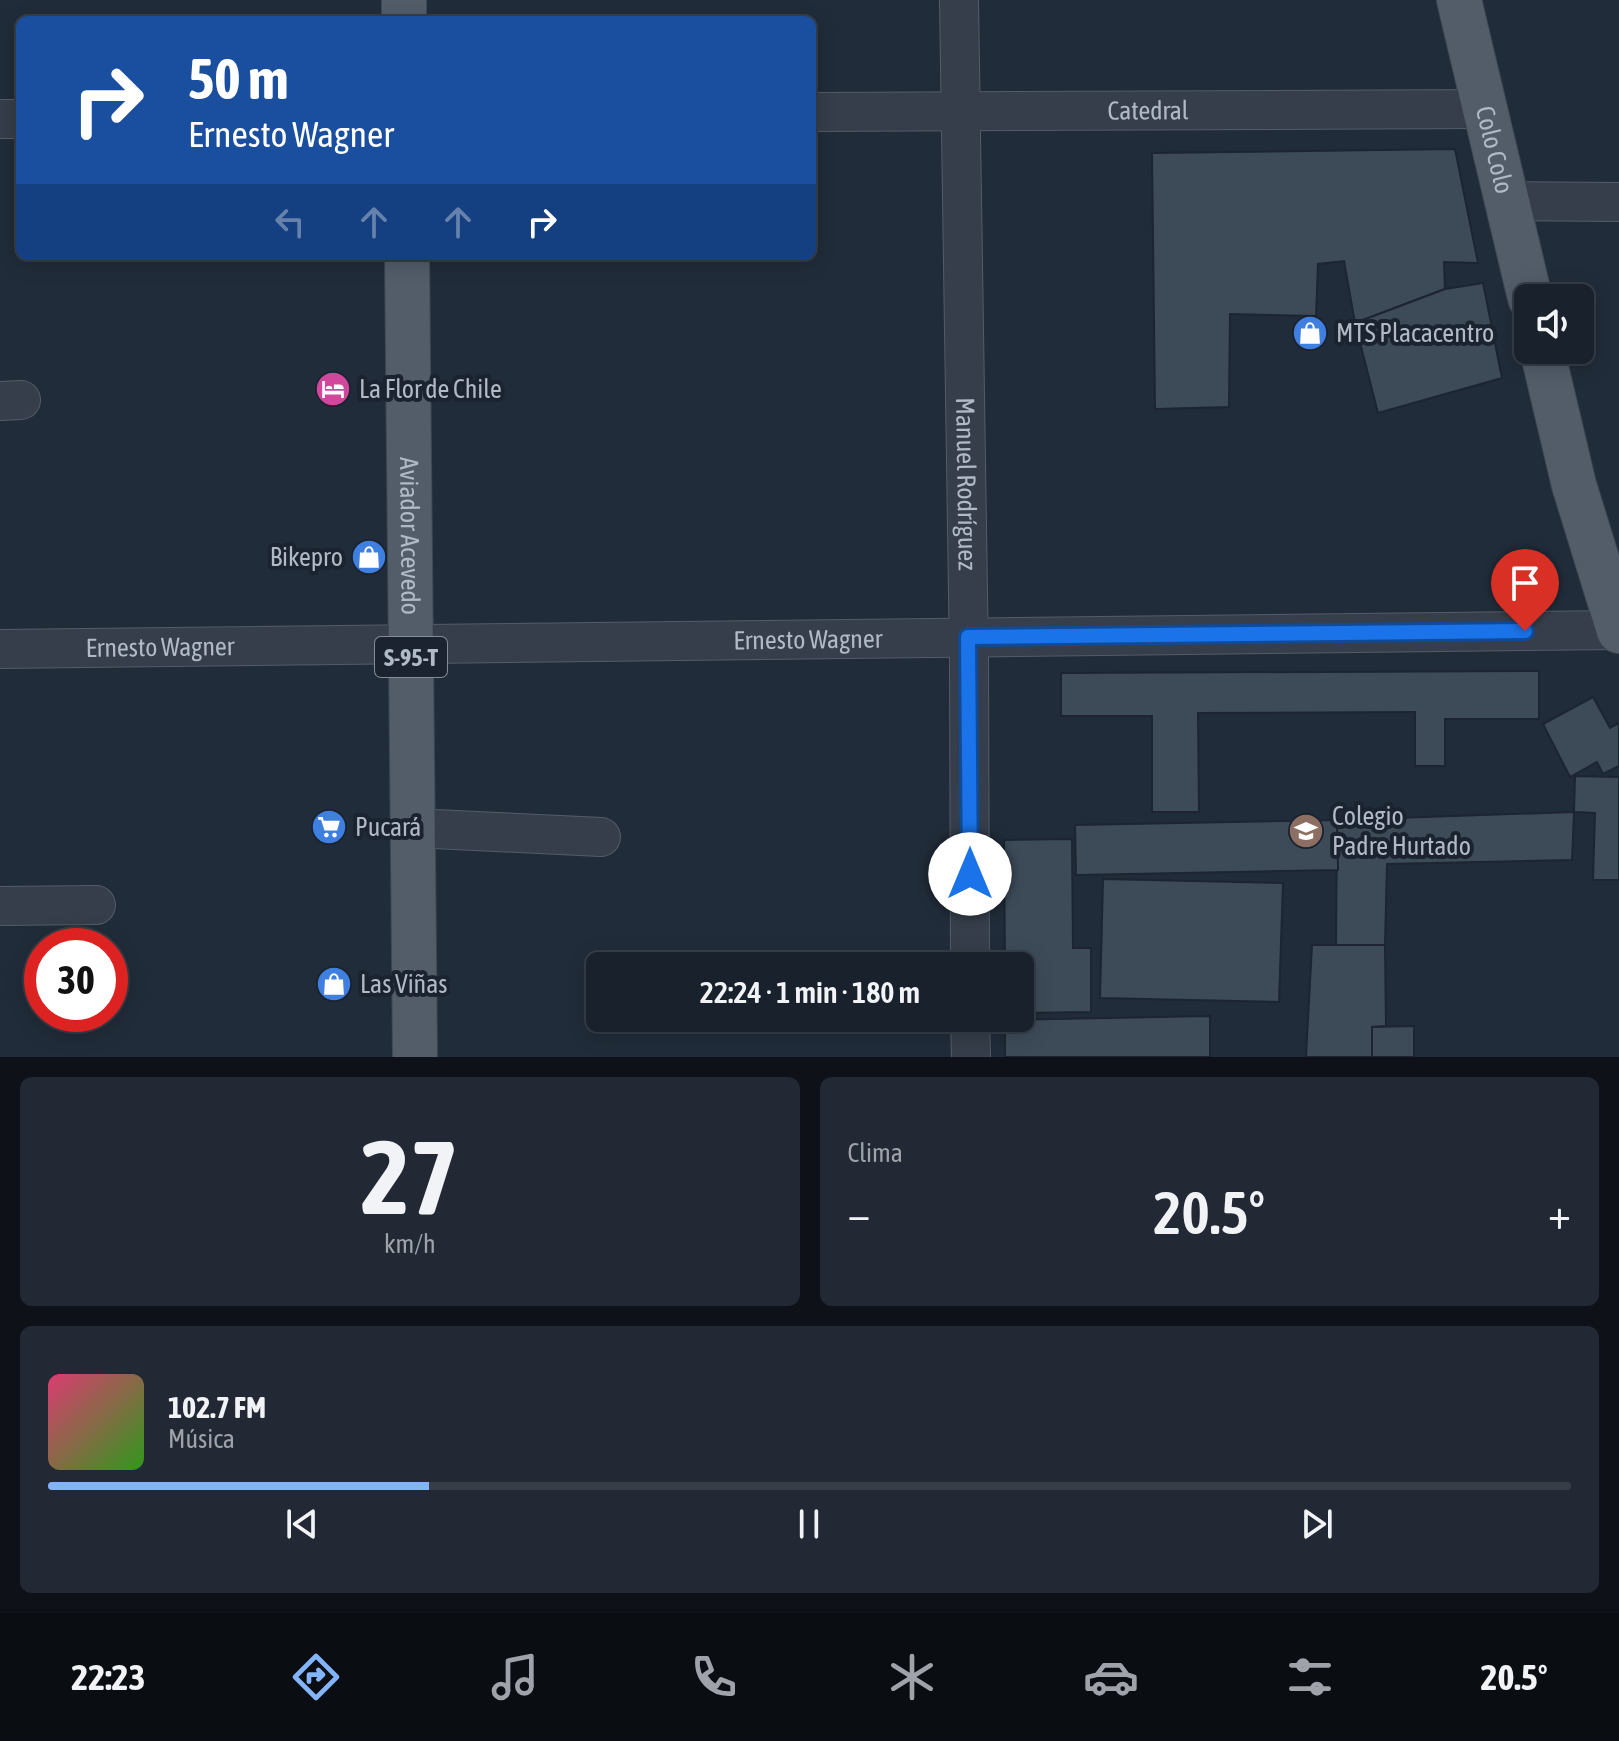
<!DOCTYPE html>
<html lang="es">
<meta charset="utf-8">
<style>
:root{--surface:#19212c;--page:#222934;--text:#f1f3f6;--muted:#9fa3a9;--line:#373e48;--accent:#83b3f8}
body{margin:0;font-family:"Asap Condensed",sans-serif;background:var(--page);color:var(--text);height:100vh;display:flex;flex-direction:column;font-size:30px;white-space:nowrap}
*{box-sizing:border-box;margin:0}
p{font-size:26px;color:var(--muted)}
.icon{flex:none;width:44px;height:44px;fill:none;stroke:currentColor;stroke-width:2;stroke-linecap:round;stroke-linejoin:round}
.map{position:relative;height:1057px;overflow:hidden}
.panel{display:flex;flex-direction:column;gap:20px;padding:20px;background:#0e1218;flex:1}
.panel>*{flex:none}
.banner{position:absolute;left:16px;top:16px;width:800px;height:244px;border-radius:12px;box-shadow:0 4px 20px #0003,0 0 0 2px var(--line);background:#1a4fa0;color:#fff;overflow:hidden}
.controls{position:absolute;left:1514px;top:284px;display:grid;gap:16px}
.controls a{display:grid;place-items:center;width:80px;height:80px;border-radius:12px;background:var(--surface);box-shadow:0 4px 20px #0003,0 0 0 2px var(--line);font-size:40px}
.speed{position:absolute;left:24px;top:928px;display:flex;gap:16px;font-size:40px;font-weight:700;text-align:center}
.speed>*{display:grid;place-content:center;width:104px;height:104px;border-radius:50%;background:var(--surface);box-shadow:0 4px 20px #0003,0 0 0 2px var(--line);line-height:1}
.speed .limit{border:12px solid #d22;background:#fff;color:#111}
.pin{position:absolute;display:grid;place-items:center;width:68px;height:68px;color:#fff;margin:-82px -34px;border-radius:50% 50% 50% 0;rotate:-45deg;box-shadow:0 0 8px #0007}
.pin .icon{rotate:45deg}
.me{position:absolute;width:88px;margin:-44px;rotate:0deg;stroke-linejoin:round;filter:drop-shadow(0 0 6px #0008)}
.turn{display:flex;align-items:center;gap:28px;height:168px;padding:0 40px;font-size:36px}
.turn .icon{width:104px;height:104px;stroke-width:2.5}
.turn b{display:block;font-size:56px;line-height:68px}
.lanes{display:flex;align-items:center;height:76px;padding:0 40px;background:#0003;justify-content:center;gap:40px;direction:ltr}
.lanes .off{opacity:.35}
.big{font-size:60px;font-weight:600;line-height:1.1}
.panel .card{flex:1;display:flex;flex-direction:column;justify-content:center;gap:12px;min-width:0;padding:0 28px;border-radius:12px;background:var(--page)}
.panel .dial{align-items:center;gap:0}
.dial b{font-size:104px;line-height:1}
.song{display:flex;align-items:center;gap:24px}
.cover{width:96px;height:96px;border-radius:12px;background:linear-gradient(135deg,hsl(340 70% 55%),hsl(110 70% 35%))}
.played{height:8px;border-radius:4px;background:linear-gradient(90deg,var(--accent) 25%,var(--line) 25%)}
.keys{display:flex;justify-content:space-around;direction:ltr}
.heat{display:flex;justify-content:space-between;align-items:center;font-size:44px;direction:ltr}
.panel .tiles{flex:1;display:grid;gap:20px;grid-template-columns:1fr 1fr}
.card:last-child{grid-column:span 2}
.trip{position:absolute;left:586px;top:952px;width:448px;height:80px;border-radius:12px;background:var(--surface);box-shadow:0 4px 20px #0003,0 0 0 2px var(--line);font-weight:600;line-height:80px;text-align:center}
.tabs{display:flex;height:128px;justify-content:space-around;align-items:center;background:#0a0d12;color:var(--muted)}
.tabs .icon{width:56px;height:56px}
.tabs .on{color:var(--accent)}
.tabs b{font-size:36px;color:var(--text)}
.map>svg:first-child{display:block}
</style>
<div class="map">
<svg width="1619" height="1057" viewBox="0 0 1619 1057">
<rect width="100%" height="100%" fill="#212c3a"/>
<g fill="#3d4b59" stroke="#1c2531" stroke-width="2">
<polygon points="1455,149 1478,263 1444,262 1445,289 1355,323 1344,261 1318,264 1316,316 1230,314 1229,407 1155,409 1152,153"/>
<polygon points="1483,283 1502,378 1378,413 1355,323 1445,289"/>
<polygon points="1539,671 1539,719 1445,719 1445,766 1415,766 1415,712 1198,713 1199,812 1152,812 1152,716 1061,716 1061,673"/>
<polygon points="1593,697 1610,728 1619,723 1619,766 1603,774 1597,762 1570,777 1543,724"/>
<polygon points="1575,776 1619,777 1619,880 1593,880 1595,813 1574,812"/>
<polygon points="1574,812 1572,860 1387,864 1385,945 1336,945 1337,820"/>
<polygon points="1337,820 1338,870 1076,875 1075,825"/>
<polygon points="1072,839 1073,948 1091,948 1091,1012 1020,1013 1020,966 1005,966 1004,840"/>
<polygon points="1103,879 1283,883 1279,1002 1100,998"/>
<polygon points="1312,945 1385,945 1386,1026 1372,1027 1372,1057 1306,1057"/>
<polygon points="1210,1016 1210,1057 1005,1057 1005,1020"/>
<polygon points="1414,1026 1414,1057 1372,1057 1372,1027"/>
</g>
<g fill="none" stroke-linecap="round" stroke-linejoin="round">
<g stroke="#535c68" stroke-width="40">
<g id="minor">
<path id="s1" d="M959 0 969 659 970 966"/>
<path id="s2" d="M812 112 1485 109"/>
<polyline points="0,119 20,119"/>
<polyline points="1508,201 1619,202"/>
<polyline points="0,401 21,400"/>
<path id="s3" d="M0 649 1618 630"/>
<polyline points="413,828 601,837"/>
<polyline points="0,906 96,905"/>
<polyline points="970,1018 971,1057"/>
</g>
</g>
<g stroke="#3e4753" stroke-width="46">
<g id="major">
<polyline points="404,0 404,20"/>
<path id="s4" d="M1459 0 1530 298"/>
<path id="s5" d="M407 256 415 1057"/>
<polyline points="1542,350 1574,485 1619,631"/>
</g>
</g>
<use href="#minor" stroke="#353e4a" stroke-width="38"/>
<use href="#major" stroke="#535d6a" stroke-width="44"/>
</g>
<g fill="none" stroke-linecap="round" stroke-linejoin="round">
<g stroke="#114b97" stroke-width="20">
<polyline id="route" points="970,874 968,637 1525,631"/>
</g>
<use href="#route" stroke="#1a73e8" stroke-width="14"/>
</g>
<defs>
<g id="shop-disc" transform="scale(1.8)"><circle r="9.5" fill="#3f7fe0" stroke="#1a232f"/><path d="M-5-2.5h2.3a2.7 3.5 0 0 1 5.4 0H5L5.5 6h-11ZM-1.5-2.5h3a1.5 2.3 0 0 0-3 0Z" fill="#fff"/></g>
<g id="hotel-disc" transform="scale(1.8)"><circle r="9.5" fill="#d1479c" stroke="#1a232f"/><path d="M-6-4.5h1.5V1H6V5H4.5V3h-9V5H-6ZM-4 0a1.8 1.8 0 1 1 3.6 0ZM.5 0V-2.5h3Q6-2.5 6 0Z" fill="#fff"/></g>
<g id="supermarket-disc" transform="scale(1.8)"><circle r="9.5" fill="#3f7fe0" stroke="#1a232f"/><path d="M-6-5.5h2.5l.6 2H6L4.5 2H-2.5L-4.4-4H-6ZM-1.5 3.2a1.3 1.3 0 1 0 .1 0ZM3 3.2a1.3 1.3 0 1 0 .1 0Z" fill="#fff"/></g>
<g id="school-disc" transform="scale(1.8)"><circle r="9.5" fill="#8d6e63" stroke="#1a232f"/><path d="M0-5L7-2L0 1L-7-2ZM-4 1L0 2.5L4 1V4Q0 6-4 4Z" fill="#fff"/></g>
</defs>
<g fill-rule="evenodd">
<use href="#shop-disc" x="1310" y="333"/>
<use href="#hotel-disc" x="333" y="389"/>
<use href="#shop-disc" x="369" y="557"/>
<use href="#supermarket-disc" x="329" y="827"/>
<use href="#school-disc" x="1306" y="831"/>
<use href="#shop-disc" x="334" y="984"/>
</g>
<g text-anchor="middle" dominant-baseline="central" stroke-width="8" stroke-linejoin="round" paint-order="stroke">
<rect fill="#1a232f" stroke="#838c99" stroke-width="2" x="375" y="637" width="72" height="40" rx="6"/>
<g font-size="24" font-weight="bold" fill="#b0b9c6">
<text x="411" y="657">S-95-T</text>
</g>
<g font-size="26" fill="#b0b9c6" stroke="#1a232f">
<text stroke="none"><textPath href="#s2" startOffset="336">Catedral</textPath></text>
<text stroke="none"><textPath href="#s4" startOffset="154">Colo Colo</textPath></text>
<text stroke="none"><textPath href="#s1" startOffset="484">Manuel Rodríguez</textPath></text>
<text stroke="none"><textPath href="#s5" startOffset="280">Aviador Acevedo</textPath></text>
<text stroke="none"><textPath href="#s3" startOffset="808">Ernesto Wagner</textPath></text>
<text stroke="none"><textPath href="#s3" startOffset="160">Ernesto Wagner</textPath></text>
</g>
<g font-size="26" fill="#b0b9c6" stroke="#1a232f" text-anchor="start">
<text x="1336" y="333">MTS Placacentro</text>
<text x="359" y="389">La Flor de Chile</text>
<text x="343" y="557" text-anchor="end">Bikepro</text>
<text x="1332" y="816">Colegio<tspan x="1332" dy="30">Padre Hurtado</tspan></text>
<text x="355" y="827">Pucará</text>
<text x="360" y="984">Las Viñas</text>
</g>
</g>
</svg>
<div class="controls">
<a><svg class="icon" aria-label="sound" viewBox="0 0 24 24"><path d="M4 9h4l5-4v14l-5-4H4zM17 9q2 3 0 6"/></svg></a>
</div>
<div class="speed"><div class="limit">30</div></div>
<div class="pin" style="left:1525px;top:631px;background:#d93025"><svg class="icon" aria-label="arrive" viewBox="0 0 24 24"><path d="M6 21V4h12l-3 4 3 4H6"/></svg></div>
<svg class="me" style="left:970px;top:874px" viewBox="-20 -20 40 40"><circle r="19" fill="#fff"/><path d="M0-13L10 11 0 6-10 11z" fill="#1a73e8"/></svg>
<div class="trip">22:24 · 1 min · 180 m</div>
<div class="banner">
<div class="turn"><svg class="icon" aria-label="right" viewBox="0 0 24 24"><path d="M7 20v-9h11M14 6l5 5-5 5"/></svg><div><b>50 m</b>Ernesto Wagner</div></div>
<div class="lanes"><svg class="icon off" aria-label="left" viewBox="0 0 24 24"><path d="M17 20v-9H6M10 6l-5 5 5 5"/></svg><svg class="icon off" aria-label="ahead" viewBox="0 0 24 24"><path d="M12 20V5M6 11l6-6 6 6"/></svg><svg class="icon off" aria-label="ahead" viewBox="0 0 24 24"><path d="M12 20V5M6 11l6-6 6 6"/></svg><svg class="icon" aria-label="right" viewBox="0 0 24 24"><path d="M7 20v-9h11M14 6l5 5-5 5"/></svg></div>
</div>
</div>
<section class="panel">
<div class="tiles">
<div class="card dial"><b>27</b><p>km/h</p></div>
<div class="card"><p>Clima</p>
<div class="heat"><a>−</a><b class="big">20.5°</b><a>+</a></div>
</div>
<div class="card">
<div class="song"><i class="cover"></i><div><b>102.7 FM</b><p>Música</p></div></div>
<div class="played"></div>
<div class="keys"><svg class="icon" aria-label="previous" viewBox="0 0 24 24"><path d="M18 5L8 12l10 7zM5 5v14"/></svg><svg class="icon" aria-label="pause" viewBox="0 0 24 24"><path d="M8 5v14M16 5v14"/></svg><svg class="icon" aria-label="next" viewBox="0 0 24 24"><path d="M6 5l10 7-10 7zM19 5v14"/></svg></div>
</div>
</div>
</section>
<nav class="tabs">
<b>22:23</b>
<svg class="icon on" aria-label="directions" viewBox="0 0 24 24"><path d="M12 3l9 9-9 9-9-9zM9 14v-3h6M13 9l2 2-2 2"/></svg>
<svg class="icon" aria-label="music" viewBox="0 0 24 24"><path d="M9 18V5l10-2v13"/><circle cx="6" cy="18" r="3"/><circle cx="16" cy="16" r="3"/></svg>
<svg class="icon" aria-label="phone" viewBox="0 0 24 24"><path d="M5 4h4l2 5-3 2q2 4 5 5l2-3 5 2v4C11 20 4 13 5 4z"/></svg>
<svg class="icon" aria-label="climate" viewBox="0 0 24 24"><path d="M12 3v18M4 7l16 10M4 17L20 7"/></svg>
<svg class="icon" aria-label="car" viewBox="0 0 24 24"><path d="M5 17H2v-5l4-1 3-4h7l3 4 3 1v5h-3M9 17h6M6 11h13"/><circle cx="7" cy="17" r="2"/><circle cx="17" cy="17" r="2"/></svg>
<svg class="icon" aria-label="filters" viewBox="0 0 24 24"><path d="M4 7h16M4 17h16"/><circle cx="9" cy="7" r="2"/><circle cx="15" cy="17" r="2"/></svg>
<b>20.5°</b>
</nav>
